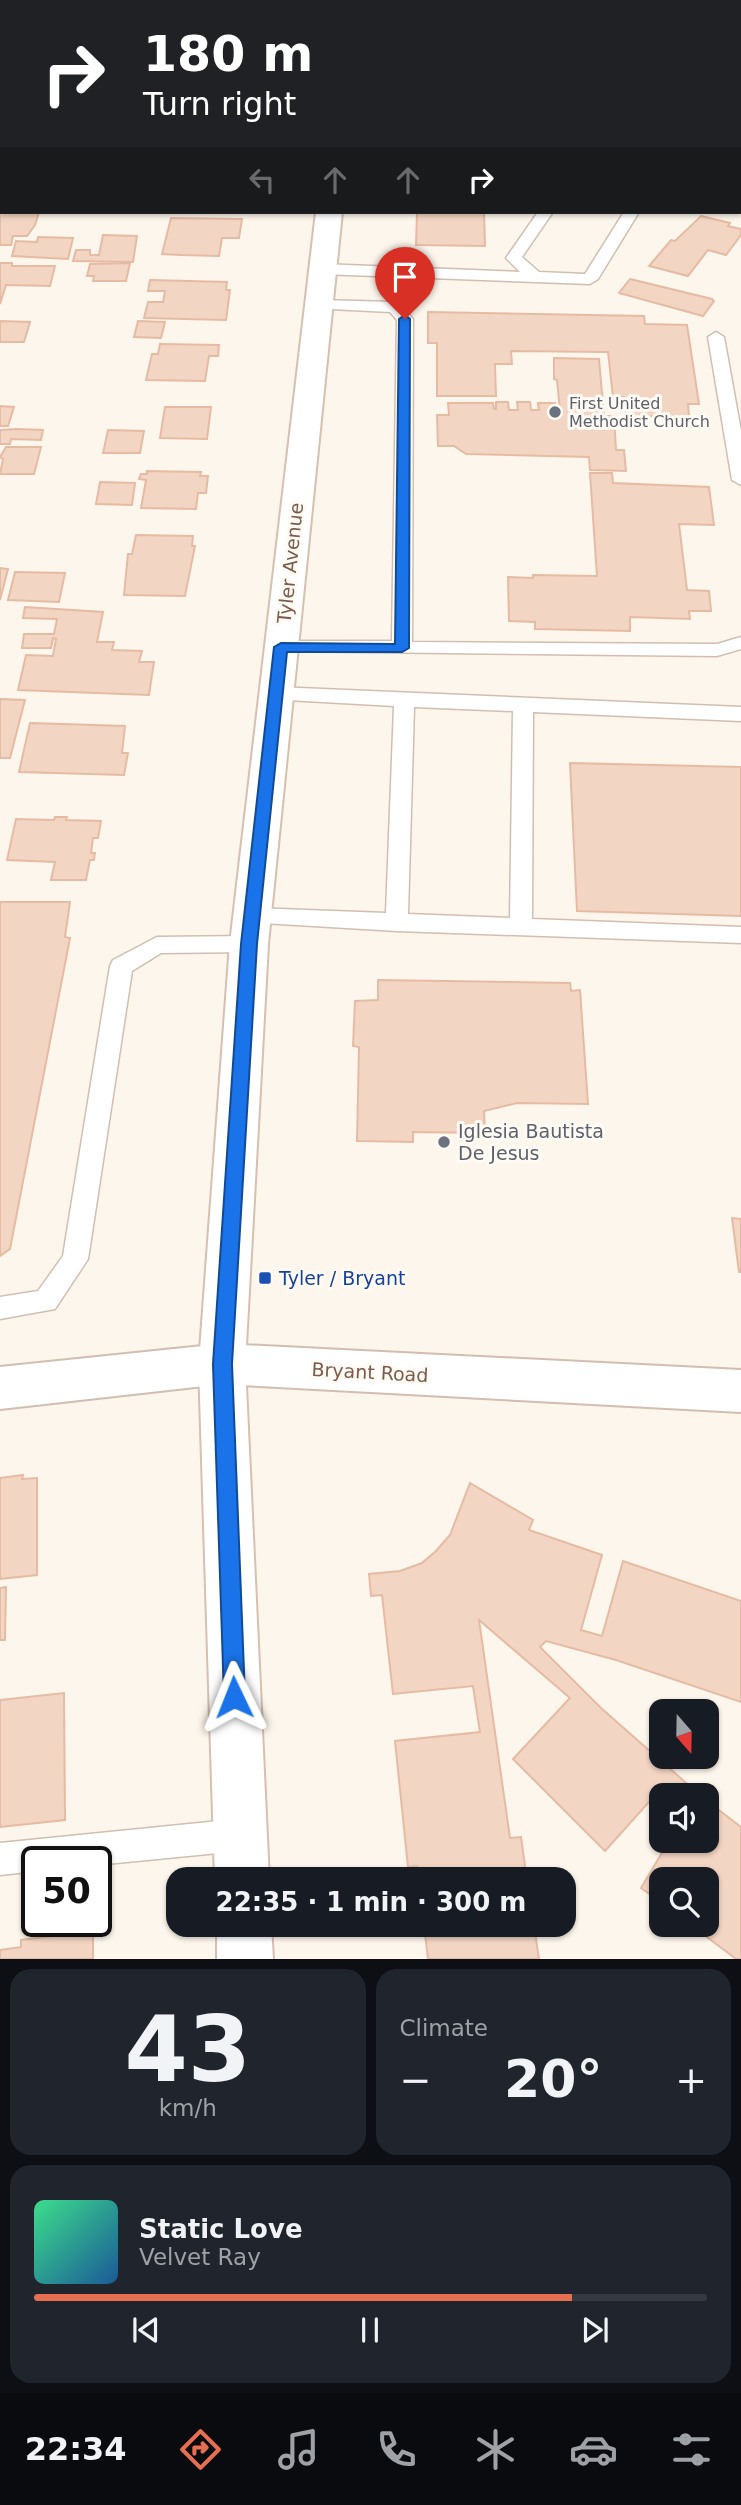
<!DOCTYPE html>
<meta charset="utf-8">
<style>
:root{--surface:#171b24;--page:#20242c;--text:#f1f3f6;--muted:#9ea1a6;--line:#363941;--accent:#e76f51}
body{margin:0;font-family:"DejaVu Sans",sans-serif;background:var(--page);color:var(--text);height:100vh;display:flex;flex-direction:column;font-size:26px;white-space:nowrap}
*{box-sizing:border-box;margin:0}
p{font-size:23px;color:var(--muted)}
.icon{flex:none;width:38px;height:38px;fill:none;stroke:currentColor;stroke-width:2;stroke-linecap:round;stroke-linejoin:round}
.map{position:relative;height:1959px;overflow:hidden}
.details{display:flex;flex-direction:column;gap:10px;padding:10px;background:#0d0f14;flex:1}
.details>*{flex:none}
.top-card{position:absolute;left:0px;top:0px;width:742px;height:214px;box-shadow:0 2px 5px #0004;background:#202124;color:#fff;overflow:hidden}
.needle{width:46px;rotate:160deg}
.fabs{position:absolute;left:649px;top:1699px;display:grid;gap:14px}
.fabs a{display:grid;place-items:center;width:70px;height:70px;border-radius:14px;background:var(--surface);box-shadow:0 2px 5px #0004;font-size:35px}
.speed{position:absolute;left:21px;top:1846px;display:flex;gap:14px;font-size:35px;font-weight:700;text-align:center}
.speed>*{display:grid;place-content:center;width:91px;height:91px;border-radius:50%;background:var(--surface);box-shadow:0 2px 5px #0004;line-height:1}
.speed .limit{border:4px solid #111;border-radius:10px;background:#fff;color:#111}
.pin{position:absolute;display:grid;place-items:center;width:60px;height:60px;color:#fff;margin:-72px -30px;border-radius:50% 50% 50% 0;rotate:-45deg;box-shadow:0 0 7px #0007}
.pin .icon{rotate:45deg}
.me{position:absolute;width:77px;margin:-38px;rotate:358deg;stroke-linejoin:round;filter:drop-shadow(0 0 5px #0008)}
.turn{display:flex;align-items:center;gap:24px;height:147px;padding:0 28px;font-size:32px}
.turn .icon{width:91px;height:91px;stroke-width:2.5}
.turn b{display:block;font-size:49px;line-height:60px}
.lanes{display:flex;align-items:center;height:66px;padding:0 28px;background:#0003;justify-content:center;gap:35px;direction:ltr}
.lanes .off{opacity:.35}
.big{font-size:52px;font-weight:700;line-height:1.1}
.details .tile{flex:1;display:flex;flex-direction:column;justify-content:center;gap:10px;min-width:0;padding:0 24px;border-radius:21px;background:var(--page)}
.details .dial{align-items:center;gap:0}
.dial b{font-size:91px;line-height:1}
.song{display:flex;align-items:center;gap:21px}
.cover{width:84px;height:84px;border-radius:10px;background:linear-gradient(135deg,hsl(150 70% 55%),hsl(210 70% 35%))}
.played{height:7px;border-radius:4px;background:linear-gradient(90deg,var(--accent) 80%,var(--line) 80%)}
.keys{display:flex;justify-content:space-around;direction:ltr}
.heat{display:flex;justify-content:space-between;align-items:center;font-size:38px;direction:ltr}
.details .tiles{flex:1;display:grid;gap:10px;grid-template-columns:1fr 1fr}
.tile:last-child{grid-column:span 2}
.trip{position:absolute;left:166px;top:1867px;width:410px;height:70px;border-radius:21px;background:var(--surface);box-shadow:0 2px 5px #0004;font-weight:700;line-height:70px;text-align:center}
.dock{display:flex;height:112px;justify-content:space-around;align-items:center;background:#090b0e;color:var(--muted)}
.dock .icon{width:49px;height:49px}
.dock .active{color:var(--accent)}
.dock b{font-size:32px;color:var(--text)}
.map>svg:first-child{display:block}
</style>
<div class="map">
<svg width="741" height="1959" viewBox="0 0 741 1959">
<rect width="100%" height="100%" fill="#fdf6ec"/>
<g fill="#f3d5c3" stroke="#e6bba3" stroke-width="2">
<polygon points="200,0 275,0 199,2"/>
<rect x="500" y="0" width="111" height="2"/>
<polygon points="628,0 741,0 741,24 740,2"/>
<polygon points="0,208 2,212 39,212 35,225 27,236 13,236 11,245 0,245"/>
<polygon points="417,212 484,212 485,246 416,245"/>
<polygon points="701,216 730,223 728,226 741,229 741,235 726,255 708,250 688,276 649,266 671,240 675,241"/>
<polygon points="171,218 242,219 239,238 222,238 219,256 181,255 162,254"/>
<polygon points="103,235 137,236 133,262 73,261 76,250 90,250 90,255 99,255"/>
<polygon points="38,237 73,238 68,259 12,256 16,241 37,242"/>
<polygon points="0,263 12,263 12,266 55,266 50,286 6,285 0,304"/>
<polygon points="130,263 126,281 93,281 94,276 87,276 90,264"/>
<polygon points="630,279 712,299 714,301 703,316 619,293"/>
<polygon points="150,280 227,282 226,290 230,290 226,320 144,318 148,302 163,302 165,291 148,291"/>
<polygon points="428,312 644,316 645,324 687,325 699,404 688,404 689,417 626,416 624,397 613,397 608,352 511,351 512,364 495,364 496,396 437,396 437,343 428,343"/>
<polygon points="0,321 30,322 24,342 0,342"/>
<polygon points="138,321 165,322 161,338 134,337"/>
<polygon points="160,344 219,345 218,356 209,356 205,381 146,380 152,354 158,354"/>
<polygon points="554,358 599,359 604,416 614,416 616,450 624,450 626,471 590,470 589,457 466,454 454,446 438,446 437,415 449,415 448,403 493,403 494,409 496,409 496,402 508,402 509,410 518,410 517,402 530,402 531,410 539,410 538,403 555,403 556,411 560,411 557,380 554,379"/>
<polygon points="0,406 14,407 8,426 0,426"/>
<polygon points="165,407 211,407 207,439 160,438"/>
<polygon points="0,430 16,429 43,430 41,440 11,439 10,444 0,444"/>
<polygon points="108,430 144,431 140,453 103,453"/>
<polygon points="6,447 41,447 34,474 0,474 3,459 0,457"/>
<polygon points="147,471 201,472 200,476 208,476 206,493 198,493 196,509 141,508 146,480 139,479 141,474 147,474"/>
<polygon points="590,473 612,473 613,483 709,487 714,525 679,524 687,590 709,591 711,611 689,611 690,619 630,617 630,631 535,629 535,622 509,621 508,577 533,578 533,575 597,576"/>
<polygon points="100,482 135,483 132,505 96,504"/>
<polygon points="136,535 193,536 192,546 195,546 185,596 124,595 128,554 132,554"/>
<polygon points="0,568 8,569 0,600"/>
<polygon points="15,572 65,573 59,602 8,600"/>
<polygon points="25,607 103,612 97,642 114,642 112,650 142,651 139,662 154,662 149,695 18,690 26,655 53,656 56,639 53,638 51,648 22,648 24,634 54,634 57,619 23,618"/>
<polygon points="0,699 25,700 10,758 0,758"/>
<polygon points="30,723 125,726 122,753 128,753 124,775 19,772"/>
<polygon points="570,763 741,767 741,916 577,911"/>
<polygon points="55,817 67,817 66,820 101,821 98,838 93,838 91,853 95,853 94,860 90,860 86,880 51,880 55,862 7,860 16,819 54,820"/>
<polygon points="0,902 70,902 65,937 70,938 10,1249 0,1256"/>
<polygon points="378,980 570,983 571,991 580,990 588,1104 517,1103 484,1111 485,1133 413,1132 413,1142 357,1141 359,1047 353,1046 355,1001 378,1000"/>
<polygon points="732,1218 741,1219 741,1272 739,1272"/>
<polygon points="23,1475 22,1479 37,1478 37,1575 0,1579 0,1478"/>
<polygon points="470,1483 533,1520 529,1530 602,1555 581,1630 602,1636 623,1561 741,1601 741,1702 616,1660 546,1641 540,1647 601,1708 701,1796 676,1796 665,1784 605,1851 513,1759 570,1698 479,1620 510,1838 521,1837 527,1880 419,1880 417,1866 408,1867 395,1741 480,1732 473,1686 393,1694 382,1595 371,1596 369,1574 400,1571 422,1563 436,1551 450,1535"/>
<polygon points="6,1587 5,1640 0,1640 0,1588"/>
<polygon points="64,1693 65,1820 0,1827 0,1700"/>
<polygon points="707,1801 741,1827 741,1959 736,1959 691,1925 707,1925 707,1880 662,1880 662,1903 641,1888 669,1841 707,1841"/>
<polygon points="424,1925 534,1925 539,1959 428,1959"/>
<polygon points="93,1931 93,1959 0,1959 0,1950 21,1947 21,1940"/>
</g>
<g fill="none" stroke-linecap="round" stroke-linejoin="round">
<g stroke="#d1beb0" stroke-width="3">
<g id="service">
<polygon points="538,212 553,212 522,257 539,272 585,274 624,212 639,212 598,279 590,284 321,274 313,269 321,264 520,272 506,258"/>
<polygon points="317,300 394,302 400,304 413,319 412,642 717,644 741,637 741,649 717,656 274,651 271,647 274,643 281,641 392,641 397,320 390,312 311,308 309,305 311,302"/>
<polygon points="716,332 724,337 741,431 741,485 732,480 708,337"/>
<path d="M276 687 741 707V721L533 712 532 919 741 927V943L397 931 245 922 242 916 245 910 253 908 386 913 394 706 269 699 266 694 269 689ZM414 707 513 711 510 918 408 914Z"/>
<polygon points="249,936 257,938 260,944 257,950 249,952 161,953 132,971 88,1259 55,1309 0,1319 0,1297 38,1291 63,1256 110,966 113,960 157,937"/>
<polygon points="239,1819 250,1824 255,1835 250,1846 239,1851 96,1865 96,1862 37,1862 37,1871 0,1875 0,1843"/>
</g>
</g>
<g stroke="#d1beb0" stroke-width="4">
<g id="minor">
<rect x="0" y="127" width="2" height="14"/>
<rect x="740" y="180" width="1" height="16"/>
<polygon points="222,1344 741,1370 741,1412 222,1384 0,1409 0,1367"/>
</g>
</g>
<g stroke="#d6c0b0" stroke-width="4">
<g id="secondary">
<rect x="339" y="0" width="22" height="2"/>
<polygon points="316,212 342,212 268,944 245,1364 269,1880 215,1880 199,1364 230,944"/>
<polygon points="217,1925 271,1925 273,1959 217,1959"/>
</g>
</g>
<use href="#service" fill="#fff" fill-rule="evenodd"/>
<use href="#minor" fill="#fff" fill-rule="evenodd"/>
<use href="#secondary" fill="#fff" fill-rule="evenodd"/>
</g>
<polygon fill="#1a73e8" stroke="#114b97" stroke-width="2" points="405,315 410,319 409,648 402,652 287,652 257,944 232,1364 245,1697 242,1704 234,1707 227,1704 224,1697 213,1364 241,944 274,647 281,643 395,644 399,319"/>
<g fill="#6b7280" stroke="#fffaf3" stroke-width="2.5">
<circle cx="555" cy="412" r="7"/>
<circle cx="444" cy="1142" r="7"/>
</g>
<rect fill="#1a4fb4" stroke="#fffaf3" stroke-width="2.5" x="258" y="1271" width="14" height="14" rx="3.5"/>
<g text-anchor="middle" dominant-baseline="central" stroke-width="6" stroke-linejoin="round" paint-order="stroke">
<g font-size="16" fill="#5b616d" stroke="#fffaf3" text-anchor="start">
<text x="569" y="403">First United<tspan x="569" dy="18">Methodist Church</tspan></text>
</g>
<g font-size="19" fill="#7a5c4d" stroke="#fffaf3">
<text transform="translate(290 563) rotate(-84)">Tyler Avenue</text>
<text transform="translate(370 1372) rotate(3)">Bryant Road</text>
</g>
<g font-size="19" fill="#5b616d" stroke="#fffaf3" text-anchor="start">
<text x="458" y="1131">Iglesia Bautista<tspan x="458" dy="22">De Jesus</tspan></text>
</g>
<g font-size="19" fill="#164399" stroke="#fffaf3" text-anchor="start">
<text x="279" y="1278">Tyler / Bryant</text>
</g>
</g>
</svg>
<div class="fabs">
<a><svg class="needle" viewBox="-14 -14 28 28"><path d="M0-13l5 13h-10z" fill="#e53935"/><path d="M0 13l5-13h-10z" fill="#9ea1a6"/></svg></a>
<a><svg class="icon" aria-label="sound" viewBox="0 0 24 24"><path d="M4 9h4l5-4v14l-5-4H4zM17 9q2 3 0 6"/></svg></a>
<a><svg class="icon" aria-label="search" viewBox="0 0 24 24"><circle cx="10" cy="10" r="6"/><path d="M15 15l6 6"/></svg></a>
</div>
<div class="speed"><div class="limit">50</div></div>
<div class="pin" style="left:405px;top:319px;background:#d93025"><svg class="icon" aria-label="arrive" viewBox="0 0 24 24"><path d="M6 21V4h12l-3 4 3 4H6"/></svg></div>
<svg class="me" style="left:234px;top:1697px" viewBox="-20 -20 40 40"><path d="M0-17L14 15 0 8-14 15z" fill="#1a73e8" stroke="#fff" stroke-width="4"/></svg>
<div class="trip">22:35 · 1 min · 300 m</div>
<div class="top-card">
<div class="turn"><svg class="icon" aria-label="right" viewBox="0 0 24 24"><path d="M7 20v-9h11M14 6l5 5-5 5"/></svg><div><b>180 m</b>Turn right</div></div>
<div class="lanes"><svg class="icon off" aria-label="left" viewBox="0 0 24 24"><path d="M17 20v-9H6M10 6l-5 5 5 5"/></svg><svg class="icon off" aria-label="ahead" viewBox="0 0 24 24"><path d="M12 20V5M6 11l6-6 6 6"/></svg><svg class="icon off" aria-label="ahead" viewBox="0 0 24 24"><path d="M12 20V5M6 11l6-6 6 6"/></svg><svg class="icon" aria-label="right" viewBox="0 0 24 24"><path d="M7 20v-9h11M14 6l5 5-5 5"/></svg></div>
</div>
</div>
<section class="details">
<div class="tiles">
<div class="tile dial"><b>43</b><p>km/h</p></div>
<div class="tile"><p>Climate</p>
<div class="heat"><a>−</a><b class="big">20°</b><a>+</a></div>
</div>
<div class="tile">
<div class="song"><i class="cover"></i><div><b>Static Love</b><p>Velvet Ray</p></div></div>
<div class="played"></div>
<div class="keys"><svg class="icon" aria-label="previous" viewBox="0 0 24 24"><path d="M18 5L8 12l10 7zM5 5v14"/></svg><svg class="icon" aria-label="pause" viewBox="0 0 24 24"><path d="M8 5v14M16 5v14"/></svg><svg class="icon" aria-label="next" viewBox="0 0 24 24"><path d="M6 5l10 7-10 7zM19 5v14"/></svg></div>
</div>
</div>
</section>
<nav class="dock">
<b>22:34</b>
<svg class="icon active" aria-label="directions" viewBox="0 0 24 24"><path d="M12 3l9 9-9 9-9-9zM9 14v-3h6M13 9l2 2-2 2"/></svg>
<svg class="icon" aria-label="music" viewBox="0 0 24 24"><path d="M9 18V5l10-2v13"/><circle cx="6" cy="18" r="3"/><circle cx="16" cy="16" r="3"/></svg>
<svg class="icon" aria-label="phone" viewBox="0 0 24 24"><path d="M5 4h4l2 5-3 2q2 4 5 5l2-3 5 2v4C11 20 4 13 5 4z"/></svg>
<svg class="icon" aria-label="climate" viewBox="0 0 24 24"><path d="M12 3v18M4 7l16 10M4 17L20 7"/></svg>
<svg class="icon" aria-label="car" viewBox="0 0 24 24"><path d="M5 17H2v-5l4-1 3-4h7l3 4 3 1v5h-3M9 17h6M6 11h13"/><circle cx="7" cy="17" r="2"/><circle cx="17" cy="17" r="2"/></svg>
<svg class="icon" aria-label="filters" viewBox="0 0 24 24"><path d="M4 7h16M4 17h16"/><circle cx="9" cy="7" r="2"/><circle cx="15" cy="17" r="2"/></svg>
</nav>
